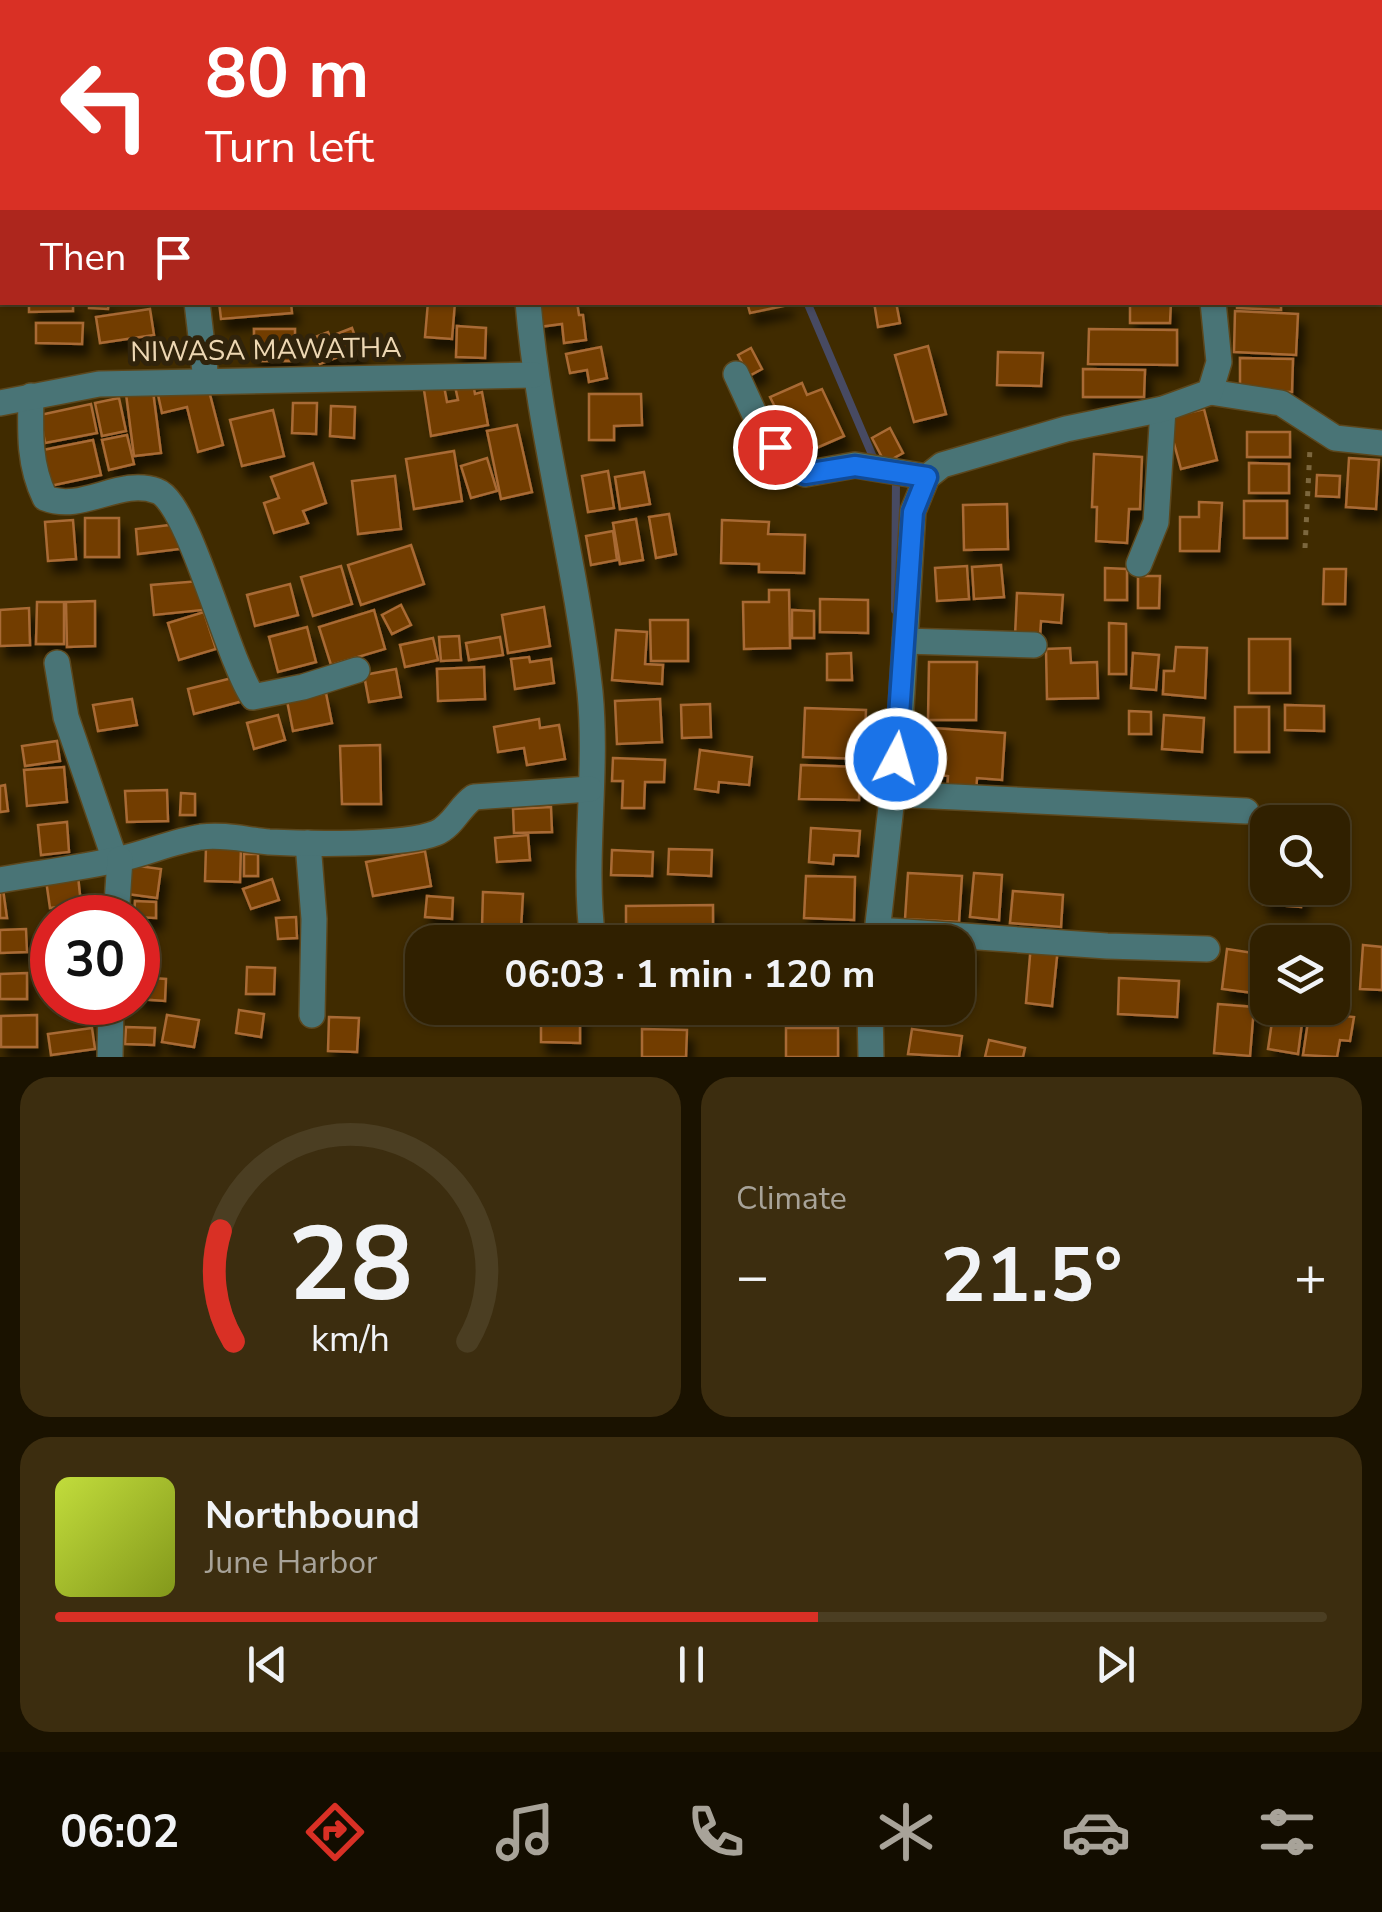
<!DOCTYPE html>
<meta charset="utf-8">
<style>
:root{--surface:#302000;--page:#3c2d0f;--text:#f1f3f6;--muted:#a8a399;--line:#4b3e22;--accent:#d93025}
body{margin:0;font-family:"Nunito Sans",sans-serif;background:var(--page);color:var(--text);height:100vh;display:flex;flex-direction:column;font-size:38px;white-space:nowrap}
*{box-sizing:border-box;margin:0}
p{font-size:32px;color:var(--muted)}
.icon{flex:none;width:55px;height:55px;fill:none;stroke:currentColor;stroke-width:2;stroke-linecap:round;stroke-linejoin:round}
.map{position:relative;height:1057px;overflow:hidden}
.sheet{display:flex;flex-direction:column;gap:20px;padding:20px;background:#1a1200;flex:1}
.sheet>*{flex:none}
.guide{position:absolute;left:0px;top:0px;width:1382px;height:305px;box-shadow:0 2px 8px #0004,0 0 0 2px var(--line);background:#d93025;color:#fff;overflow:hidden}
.buttons{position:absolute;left:1250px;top:805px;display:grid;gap:20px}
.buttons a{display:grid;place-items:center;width:100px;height:100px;border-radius:20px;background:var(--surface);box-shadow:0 2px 8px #0004,0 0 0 2px var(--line);font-size:50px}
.speed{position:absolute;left:30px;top:895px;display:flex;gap:20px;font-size:50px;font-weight:700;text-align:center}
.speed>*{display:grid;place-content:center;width:130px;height:130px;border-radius:50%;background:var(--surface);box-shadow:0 2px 8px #0004,0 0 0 2px var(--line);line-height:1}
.speed .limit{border:15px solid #d22;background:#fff;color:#111}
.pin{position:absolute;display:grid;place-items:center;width:85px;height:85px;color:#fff;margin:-42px;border:5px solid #fff;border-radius:50%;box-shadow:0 2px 10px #0007}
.me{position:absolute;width:110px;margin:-55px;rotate:6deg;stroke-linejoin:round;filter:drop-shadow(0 0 8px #0008)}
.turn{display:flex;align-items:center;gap:35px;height:210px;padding:0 40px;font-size:45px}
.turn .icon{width:130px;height:130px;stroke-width:2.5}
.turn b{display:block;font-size:70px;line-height:85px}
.then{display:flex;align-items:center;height:95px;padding:0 40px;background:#0003;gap:20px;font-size:38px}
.big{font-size:75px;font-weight:700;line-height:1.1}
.sheet .widget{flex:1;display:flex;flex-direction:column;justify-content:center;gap:15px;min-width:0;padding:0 35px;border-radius:30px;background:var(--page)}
.sheet .dial{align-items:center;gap:0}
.dial svg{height:260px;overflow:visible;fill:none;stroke:var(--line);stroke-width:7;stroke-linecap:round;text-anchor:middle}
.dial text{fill:var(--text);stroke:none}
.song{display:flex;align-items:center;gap:30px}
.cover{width:120px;height:120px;border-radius:15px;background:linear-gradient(135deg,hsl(70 70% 55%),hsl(70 70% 35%))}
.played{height:10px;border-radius:5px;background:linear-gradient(90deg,var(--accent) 60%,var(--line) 60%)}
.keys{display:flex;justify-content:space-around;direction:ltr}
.heat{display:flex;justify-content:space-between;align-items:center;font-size:55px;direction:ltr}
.sheet .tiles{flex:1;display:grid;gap:20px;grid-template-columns:1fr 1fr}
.widget:last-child{grid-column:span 2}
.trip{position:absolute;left:405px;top:925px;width:570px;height:100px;border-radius:30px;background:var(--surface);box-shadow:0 2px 8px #0004,0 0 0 2px var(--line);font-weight:700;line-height:100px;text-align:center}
.tabs{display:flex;height:160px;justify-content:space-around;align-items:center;background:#130d00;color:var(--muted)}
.tabs .icon{width:70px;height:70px}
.tabs .on{color:var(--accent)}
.tabs b{font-size:45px;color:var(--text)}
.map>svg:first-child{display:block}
</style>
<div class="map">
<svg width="1382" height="1057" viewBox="0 0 1382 1057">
<defs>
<filter id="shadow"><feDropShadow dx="6" dy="11" stdDeviation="5" flood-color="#0009"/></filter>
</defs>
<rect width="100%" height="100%" fill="#402b00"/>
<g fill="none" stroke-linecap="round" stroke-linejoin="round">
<g stroke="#474a62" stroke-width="8">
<polyline points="807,302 876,464"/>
<polyline points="895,610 896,479"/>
</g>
</g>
<g fill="#723d00" stroke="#a96b34" stroke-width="2.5" filter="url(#shadow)">
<polygon points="402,0 459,0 460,2 403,2"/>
<rect x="530" y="0" width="51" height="2"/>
<rect x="937" y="0" width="57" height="2"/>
<rect x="1001" y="0" width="62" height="2"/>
<polygon points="29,302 73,302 73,311 29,312"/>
<polygon points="89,302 109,302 108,309 89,308"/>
<polygon points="219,302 291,302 292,313 221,319"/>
<polygon points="428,302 455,302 452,339 425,337"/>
<polygon points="537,302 577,302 579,315 583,315 586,340 564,343 562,324 539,327"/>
<polygon points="747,302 787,302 788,305 750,313"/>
<polygon points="874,302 896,302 900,323 878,327"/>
<polygon points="1130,302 1171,302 1170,323 1130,323"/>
<polygon points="1237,302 1281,302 1281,310 1237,308"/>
<polygon points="150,309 154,335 100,343 96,317"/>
<polygon points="1235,311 1298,314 1296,355 1234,352"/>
<polygon points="36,323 83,323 82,344 36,343"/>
<polygon points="457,326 486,328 485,358 456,357"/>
<polygon points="352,328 361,353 344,360 334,335"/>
<rect x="254" y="329" width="41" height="32"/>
<polygon points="1089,329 1177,330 1177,365 1088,364"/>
<polygon points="328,332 338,357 320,364 310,339"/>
<polygon points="928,346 946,414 914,422 895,355"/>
<polygon points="601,347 607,378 589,382 587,370 570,373 566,354"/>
<polygon points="751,348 762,369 749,376 738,355"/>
<polygon points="998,352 1043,353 1041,386 997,385"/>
<polygon points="1240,358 1293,359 1292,392 1240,391"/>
<polygon points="1083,369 1145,370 1144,397 1083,397"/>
<polygon points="207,383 223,445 198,452 187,407 162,413 158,395"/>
<polygon points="473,383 475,394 482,392 488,425 431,436 424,390 444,386 447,402 458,400 455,386"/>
<polygon points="802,383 807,395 822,389 844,436 791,459 769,409 775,407 770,397"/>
<polygon points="153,391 161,453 134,456 126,394"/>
<polygon points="589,394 641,394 642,425 614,426 614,440 589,440"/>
<polygon points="119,398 126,431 102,436 95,403"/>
<polygon points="293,403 317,403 316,434 292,433"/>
<polygon points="91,404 97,433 45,443 40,415"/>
<polygon points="331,406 355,407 354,438 330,436"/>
<polygon points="1204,409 1217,460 1181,469 1167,418"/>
<polygon points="273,410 284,456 242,466 230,420"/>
<polygon points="517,425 532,492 501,499 487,431"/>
<polygon points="890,428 903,453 885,463 872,438"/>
<rect x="1247" y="432" width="43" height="25"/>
<polygon points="127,435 134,464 109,470 102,440"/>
<polygon points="93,440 101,475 50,486 43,450"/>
<polygon points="454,451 462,501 414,509 406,459"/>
<polygon points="1094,454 1142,457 1140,509 1129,509 1127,543 1096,541 1097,507 1092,507"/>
<polygon points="487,458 497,491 471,498 461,466"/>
<polygon points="1349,458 1379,460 1376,509 1346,507"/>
<polygon points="313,463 326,503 303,511 308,523 274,533 264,503 279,498 271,477"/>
<polygon points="1249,463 1289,464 1289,493 1249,493"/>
<polygon points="608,471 614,508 588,512 582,476"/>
<polygon points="644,472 650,504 620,509 615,477"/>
<polygon points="1317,475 1340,476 1339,497 1316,496"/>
<polygon points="395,476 401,529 358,534 352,481"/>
<rect x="1244" y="501" width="43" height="37"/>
<polygon points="1199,502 1222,503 1219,551 1180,551 1180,517 1199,517"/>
<polygon points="1007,504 1008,549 964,550 963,505"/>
<polygon points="669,514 676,554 656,558 649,517"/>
<rect x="85" y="518" width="34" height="39"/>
<polygon points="636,519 643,560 620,564 613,523"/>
<polygon points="73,520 76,559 48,561 45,522"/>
<polygon points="722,520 769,522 768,534 805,535 804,573 759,572 759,564 721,563"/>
<polygon points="178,524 180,549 138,554 136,529"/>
<polygon points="613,531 617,560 591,565 586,536"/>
<polygon points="411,545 424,584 361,605 348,565"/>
<polygon points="1001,565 1004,597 974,599 972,567"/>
<polygon points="341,566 352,604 313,616 301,577"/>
<polygon points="967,566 969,599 937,601 935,568"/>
<polygon points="1105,568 1127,569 1127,600 1105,600"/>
<polygon points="1324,569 1346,569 1345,604 1323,604"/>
<polygon points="1138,576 1160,576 1159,608 1138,608"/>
<polygon points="200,581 203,610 154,615 151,585"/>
<polygon points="290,584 298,615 255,626 247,595"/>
<polygon points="769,590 789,590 790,648 744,649 743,602 769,602"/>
<polygon points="1017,593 1063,595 1061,623 1041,621 1040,637 1015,636"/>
<polygon points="820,599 868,600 868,633 820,632"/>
<polygon points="95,601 95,646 67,647 66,602"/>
<polygon points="37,602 64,602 64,644 36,644"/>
<polygon points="401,605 411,625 392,634 382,615"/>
<polygon points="544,607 550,646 508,653 502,615"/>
<polygon points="29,608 30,645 0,646 0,610"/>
<polygon points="374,610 385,649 331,665 319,627"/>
<polygon points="792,610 814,611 814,638 792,638"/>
<polygon points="204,612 216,649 179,660 168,623"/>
<polygon points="650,620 688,620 688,661 651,661"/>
<polygon points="1109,623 1126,624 1126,674 1109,674"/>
<polygon points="307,627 316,662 278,672 269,637"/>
<polygon points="616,630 647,632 645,664 663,665 662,684 612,680"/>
<polygon points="459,636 461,660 441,661 439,637"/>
<polygon points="500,637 503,655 469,660 466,643"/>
<polygon points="433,638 438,660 405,667 400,645"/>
<rect x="1249" y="639" width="41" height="54"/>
<polygon points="1176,647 1207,648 1205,698 1163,694 1164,671 1174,671"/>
<polygon points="1070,648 1071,663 1097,662 1098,698 1047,699 1046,649"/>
<polygon points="851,653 852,680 827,680 827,654"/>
<polygon points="1133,653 1159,655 1156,690 1131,688"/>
<polygon points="529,657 530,662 551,659 554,683 515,689 511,659"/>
<polygon points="929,662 977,662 976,720 928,720"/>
<polygon points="484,667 485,699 438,701 437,669"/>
<polygon points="396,669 401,697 369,702 364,675"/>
<polygon points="236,677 243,701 194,714 188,689"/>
<polygon points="326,693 332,723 293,731 287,701"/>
<polygon points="132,699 137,725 98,731 93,705"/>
<polygon points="660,699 662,742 617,744 615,701"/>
<polygon points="710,704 711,737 682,738 681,705"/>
<polygon points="1285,705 1324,706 1324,731 1285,730"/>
<rect x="1235" y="707" width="34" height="45"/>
<polygon points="805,708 866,710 864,759 803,757"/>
<polygon points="1129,711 1151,712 1151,734 1129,734"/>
<polygon points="278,715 285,740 254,749 247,723"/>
<polygon points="1164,715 1204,718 1202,752 1162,749"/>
<polygon points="539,719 540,728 559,725 565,759 527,765 524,748 498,752 494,727"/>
<polygon points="933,728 1005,733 1002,780 977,778 976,794 947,792 948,776 930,774"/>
<polygon points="57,741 60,761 25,766 22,746"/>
<polygon points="380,745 381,804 342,804 340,746"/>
<polygon points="700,750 752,757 749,785 719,782 718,792 695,789"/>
<polygon points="613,758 665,760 664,782 645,782 644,808 622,808 623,781 612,781"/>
<polygon points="801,765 860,767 859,800 799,799"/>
<polygon points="64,767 67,802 27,806 24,770"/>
<polygon points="5,785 8,811 0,812 0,786"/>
<polygon points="167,790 168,821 127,822 125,791"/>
<polygon points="181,793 195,794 195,815 180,815"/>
<polygon points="551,807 552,832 514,833 513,809"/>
<polygon points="67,822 69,852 41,855 38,825"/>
<polygon points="811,828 860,831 858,856 834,855 833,864 809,862"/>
<polygon points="528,835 530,860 497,862 495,838"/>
<polygon points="206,847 241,847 240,882 205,881"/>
<polygon points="669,849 712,850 711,876 668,874"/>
<polygon points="612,850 653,852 652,876 611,875"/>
<polygon points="425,851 431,886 373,896 366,862"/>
<rect x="244" y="854" width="14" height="22"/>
<polygon points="131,865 161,869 157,898 127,894"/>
<polygon points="908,873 962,876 959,922 905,919"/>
<polygon points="974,873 1002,875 999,920 970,917"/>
<polygon points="78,876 81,904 50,908 46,880"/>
<polygon points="806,876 855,877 854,920 804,918"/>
<polygon points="1265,878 1268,878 1268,888 1303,888 1301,907 1263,904"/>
<polygon points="272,879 279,900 251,909 243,889"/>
<polygon points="3,889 7,918 0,918 0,890"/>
<polygon points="1013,891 1063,895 1061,927 1010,923"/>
<polygon points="483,892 523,894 521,929 482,927"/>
<polygon points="427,896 453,898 452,919 425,917"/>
<polygon points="135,901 156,902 156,918 134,917"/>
<polygon points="713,905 713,942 626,942 626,906"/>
<polygon points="296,917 297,938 278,939 276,918"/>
<polygon points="26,929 27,952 0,953 0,930"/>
<polygon points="494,940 534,941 534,942 494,942"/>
<polygon points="958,944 970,945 967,977 958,976"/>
<polygon points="1031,944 1058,947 1052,1006 1026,1003"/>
<polygon points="1363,945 1382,947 1382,990 1360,989"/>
<polygon points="1227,949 1260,954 1254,993 1222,989"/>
<polygon points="247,967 275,968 274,994 246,994"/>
<polygon points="27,973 27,999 0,999 0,974"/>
<polygon points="138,977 166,979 165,1001 138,999"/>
<polygon points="1119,978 1179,981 1177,1017 1118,1014"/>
<polygon points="1218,1004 1254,1007 1250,1056 1214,1053"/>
<polygon points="554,1008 580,1008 580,1043 541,1042 541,1016 554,1016"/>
<polygon points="1274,1008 1304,1008 1298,1054 1268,1049"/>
<polygon points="1310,1008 1344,1010 1343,1016 1354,1017 1350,1041 1340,1040 1337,1057 1303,1055"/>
<polygon points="239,1010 264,1014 261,1037 236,1033"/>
<polygon points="37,1015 37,1047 1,1047 1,1016"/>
<polygon points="167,1015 199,1020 194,1047 162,1042"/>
<polygon points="329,1017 359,1018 357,1052 328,1051"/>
<polygon points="126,1027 155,1028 154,1045 125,1044"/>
<polygon points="92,1028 95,1049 51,1055 48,1034"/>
<rect x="786" y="1028" width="52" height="29"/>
<polygon points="642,1029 687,1030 686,1057 642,1057"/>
<polygon points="912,1029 962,1036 959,1057 908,1054"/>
<polygon points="989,1040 1025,1048 1023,1057 985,1057"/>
</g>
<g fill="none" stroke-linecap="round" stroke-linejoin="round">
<g stroke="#5c471d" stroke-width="28">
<g id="minor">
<polyline points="484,0 484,2"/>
<polyline points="1164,0 1165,2"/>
<polyline points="829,2 830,0"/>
<polyline points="197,302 206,380"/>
<path d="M528 302C539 434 576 561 590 692 598 775 582 860 593 942"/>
<polyline points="736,374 760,426 789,468 805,474 855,465 927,477"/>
<polyline points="1210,392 1281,403 1335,438 1382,443"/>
<path d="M31 396C30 433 29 465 45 498 83 513 120 477 157 491 189 502 227 659 253 697L303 687 357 670"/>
<polyline points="0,403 99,384 534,375"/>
<polyline points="1139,564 1156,522 1163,409"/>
<polyline points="905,641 1034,645"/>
<polyline points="57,663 66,717 115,860"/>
<polyline points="892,794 1246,811"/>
<polyline points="308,843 314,919 312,1015"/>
<path d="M0 880C40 873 80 868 120 859 147 853 174 841 201 837 225 834 246 840 269 842 306 844 404 846 436 833 453 826 459 807 474 797L590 789"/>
<polyline points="116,918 120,859"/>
<polyline points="877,930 1107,946 1207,949"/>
<polyline points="876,942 900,725 913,511 927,477 942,465 1066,429 1163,409 1210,392 1219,362 1213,302"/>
<polyline points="870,1008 871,1057"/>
<polyline points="110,1057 111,1002"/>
</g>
</g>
<polyline stroke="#7c673e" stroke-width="5" stroke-dasharray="5 8" stroke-linecap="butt" points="1305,548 1310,448"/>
<use href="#minor" stroke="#497476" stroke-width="25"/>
</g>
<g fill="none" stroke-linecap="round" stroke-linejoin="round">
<g stroke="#114b97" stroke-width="25">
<polyline id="route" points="775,447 790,468 805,474 855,466 927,477 913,512 896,759"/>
</g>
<use href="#route" stroke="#1a73e8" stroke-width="18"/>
</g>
<g text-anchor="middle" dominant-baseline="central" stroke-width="10" stroke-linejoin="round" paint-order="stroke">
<g font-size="28" fill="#edd7b3" stroke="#30230b">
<text transform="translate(266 350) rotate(-1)">NIWASA MAWATHA</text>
</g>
</g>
</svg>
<div class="buttons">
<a><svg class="icon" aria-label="search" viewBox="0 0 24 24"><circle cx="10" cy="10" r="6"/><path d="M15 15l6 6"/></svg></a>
<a><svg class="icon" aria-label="layers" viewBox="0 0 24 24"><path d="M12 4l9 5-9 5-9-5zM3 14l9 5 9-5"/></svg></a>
</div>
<div class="speed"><div class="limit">30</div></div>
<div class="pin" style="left:775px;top:447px;background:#d93025"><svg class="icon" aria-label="arrive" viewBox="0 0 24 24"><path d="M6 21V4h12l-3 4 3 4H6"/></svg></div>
<svg class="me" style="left:896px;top:759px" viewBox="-20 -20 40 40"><circle r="17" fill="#1a73e8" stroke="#fff" stroke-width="3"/><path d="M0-11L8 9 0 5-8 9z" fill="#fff"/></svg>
<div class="trip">06:03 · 1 min · 120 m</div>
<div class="guide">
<div class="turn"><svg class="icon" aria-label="left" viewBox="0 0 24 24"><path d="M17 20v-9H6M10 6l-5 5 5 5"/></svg><div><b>80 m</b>Turn left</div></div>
<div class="then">Then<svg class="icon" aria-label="arrive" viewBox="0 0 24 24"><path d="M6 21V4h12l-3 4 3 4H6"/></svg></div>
</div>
</div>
<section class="sheet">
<div class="tiles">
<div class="widget dial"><svg viewBox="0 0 100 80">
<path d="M14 69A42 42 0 1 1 86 69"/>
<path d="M14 69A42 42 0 0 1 10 35" stroke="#d93025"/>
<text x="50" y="56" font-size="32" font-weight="700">28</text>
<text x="50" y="72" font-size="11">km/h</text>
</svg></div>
<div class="widget"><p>Climate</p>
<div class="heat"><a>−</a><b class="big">21.5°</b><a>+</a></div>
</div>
<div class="widget">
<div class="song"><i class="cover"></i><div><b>Northbound</b><p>June Harbor</p></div></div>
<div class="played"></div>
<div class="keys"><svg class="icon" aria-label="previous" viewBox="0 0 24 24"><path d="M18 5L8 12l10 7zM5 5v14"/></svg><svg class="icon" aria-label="pause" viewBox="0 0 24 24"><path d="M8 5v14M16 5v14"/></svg><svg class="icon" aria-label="next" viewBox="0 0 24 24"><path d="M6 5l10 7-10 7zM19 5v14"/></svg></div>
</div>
</div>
</section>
<nav class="tabs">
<b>06:02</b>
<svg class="icon on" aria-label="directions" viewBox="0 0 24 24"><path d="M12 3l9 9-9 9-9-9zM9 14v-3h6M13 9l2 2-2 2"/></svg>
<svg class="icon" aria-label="music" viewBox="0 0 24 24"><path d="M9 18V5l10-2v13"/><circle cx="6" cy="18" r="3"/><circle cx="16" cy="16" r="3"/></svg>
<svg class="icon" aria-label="phone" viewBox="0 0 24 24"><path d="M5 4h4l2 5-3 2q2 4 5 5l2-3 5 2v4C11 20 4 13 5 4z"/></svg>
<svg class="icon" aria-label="climate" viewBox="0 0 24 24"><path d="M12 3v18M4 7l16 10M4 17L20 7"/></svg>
<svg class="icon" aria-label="car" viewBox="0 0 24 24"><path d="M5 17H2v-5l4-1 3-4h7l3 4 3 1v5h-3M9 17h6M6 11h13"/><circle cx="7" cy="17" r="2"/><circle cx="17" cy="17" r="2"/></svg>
<svg class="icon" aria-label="filters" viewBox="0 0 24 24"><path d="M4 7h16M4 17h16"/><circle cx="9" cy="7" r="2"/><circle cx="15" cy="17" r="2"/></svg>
</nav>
